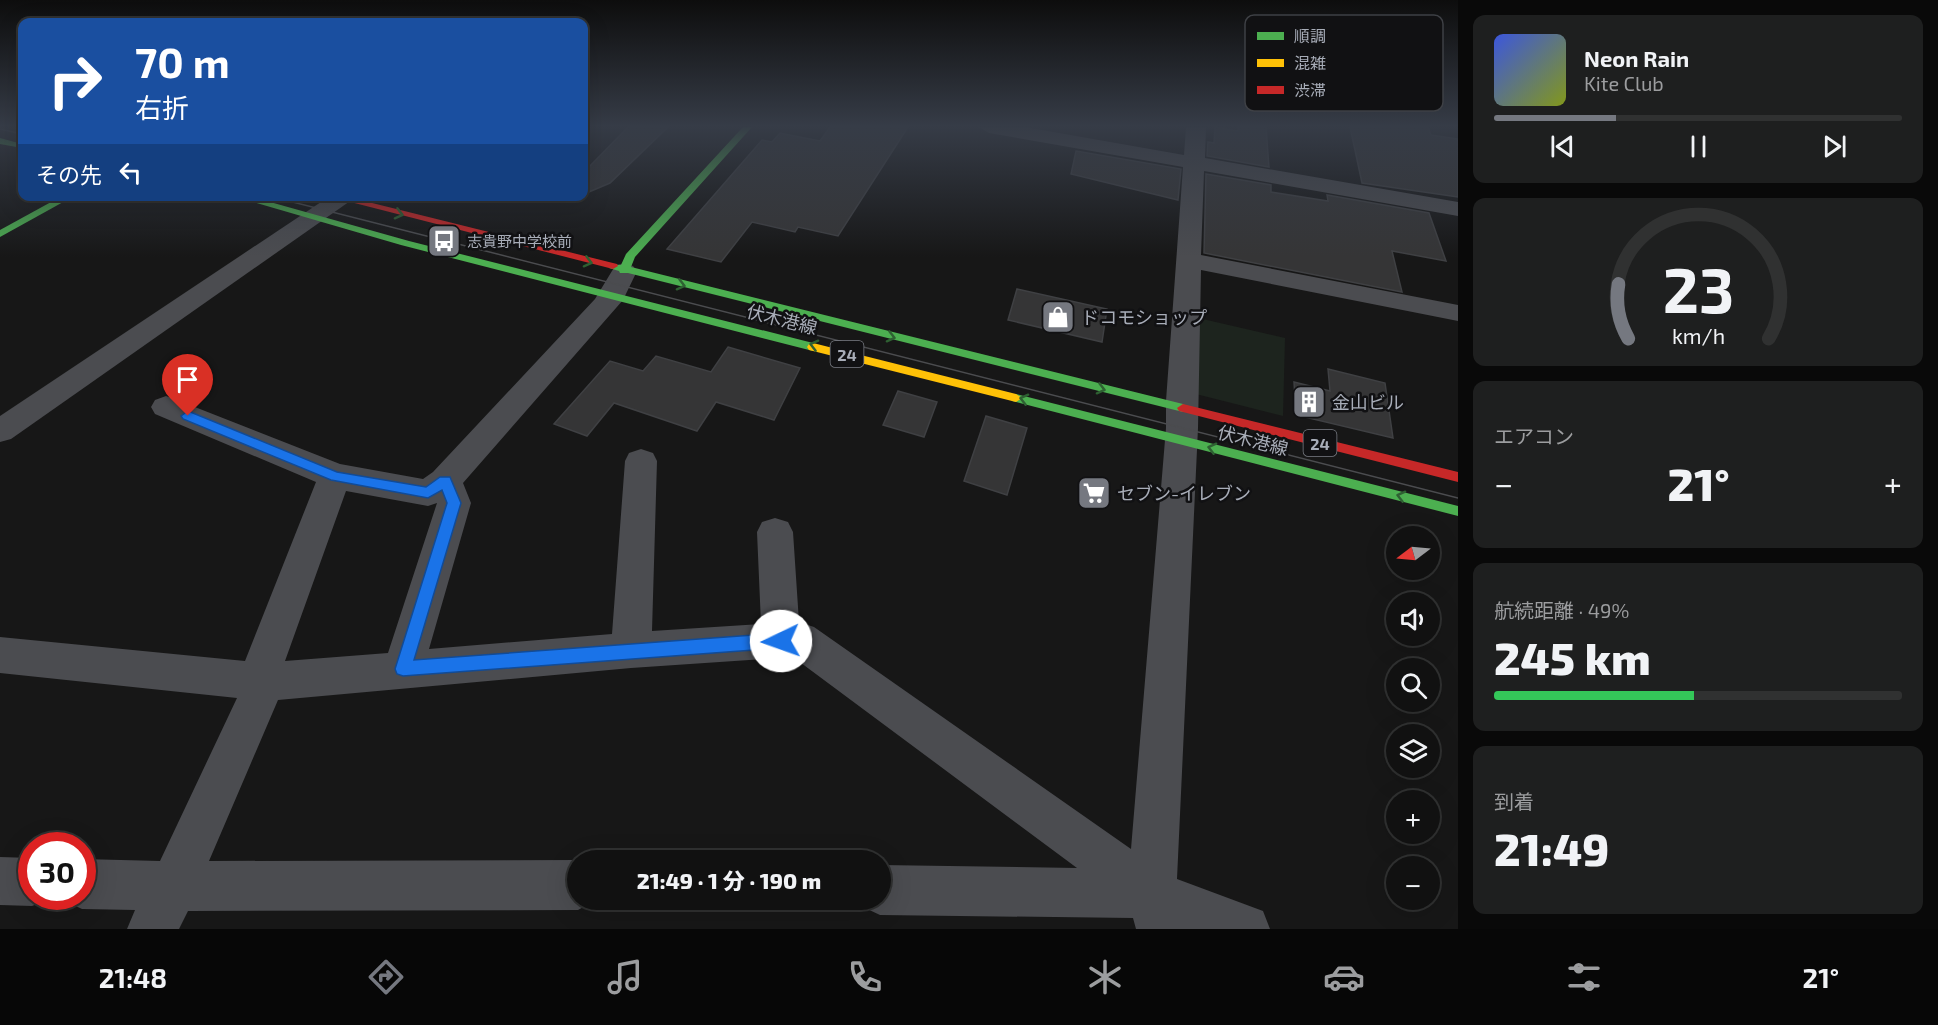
<!DOCTYPE html>
<html lang="ja">
<meta charset="utf-8">
<style>
:root{--surface:#111;--page:#1e1f1f;--text:#f1f3f6;--muted:#9c9d9f;--line:#303131;--accent:#757880}
body{margin:0;font-family:"Exo 2","Noto Sans JP",sans-serif;background:var(--page);color:var(--text);height:100vh;display:flex;flex-direction:column;font-size:22px;white-space:nowrap}
*{box-sizing:border-box;margin:0}
p{font-size:20px;color:var(--muted)}
.icon{flex:none;width:33px;height:33px;fill:none;stroke:currentColor;stroke-width:2;stroke-linecap:round;stroke-linejoin:round}
.map{position:relative;flex:1;overflow:hidden}
.sheet{display:flex;flex-direction:column;gap:15px;padding:15px;background:#090909;width:480px}
.sheet>*{flex:none}
.guide{position:absolute;left:18px;top:18px;width:570px;height:183px;border-radius:12px;box-shadow:0 6px 24px #0002,0 0 0 2px var(--line);background:#1a4fa0;color:#fff;overflow:hidden}
.needle{width:39px;rotate:254deg}
.buttons{position:absolute;left:1386px;top:526px;display:grid;gap:12px}
.buttons a{display:grid;place-items:center;width:54px;height:54px;border-radius:50%;background:var(--surface);box-shadow:0 6px 24px #0002,0 0 0 2px var(--line);font-size:30px}
.speed{position:absolute;left:18px;top:832px;display:flex;gap:12px;font-size:30px;font-weight:700;text-align:center}
.speed>*{display:grid;place-content:center;width:78px;height:78px;border-radius:50%;background:var(--surface);box-shadow:0 6px 24px #0002,0 0 0 2px var(--line);line-height:1}
.speed .limit{border:9px solid #d22;background:#fff;color:#111}
.pin{position:absolute;display:grid;place-items:center;width:51px;height:51px;color:#fff;margin:-62px -26px;border-radius:50% 50% 50% 0;rotate:-45deg;box-shadow:0 0 6px #0007}
.pin .icon{rotate:45deg}
.me{position:absolute;width:66px;margin:-33px;rotate:267deg;stroke-linejoin:round;filter:drop-shadow(0 0 4px #0008)}
.turn{display:flex;align-items:center;gap:21px;height:126px;padding:0 18px;font-size:27px}
.turn .icon{width:78px;height:78px;stroke-width:2.5}
.turn b{display:block;font-size:42px;line-height:51px}
.then{display:flex;align-items:center;height:57px;padding:0 18px;background:#0003;gap:12px;font-size:22px}
.big{font-size:45px;font-weight:800;line-height:1.1}
.sheet .widget{flex:1;display:flex;flex-direction:column;justify-content:center;gap:9px;min-width:0;padding:0 21px;border-radius:12px;background:var(--page)}
.sheet .dial{align-items:center;gap:0}
.dial svg{height:156px;overflow:visible;fill:none;stroke:var(--line);stroke-width:7;stroke-linecap:round;text-anchor:middle}
.dial text{fill:var(--text);stroke:none}
.song{display:flex;align-items:center;gap:18px}
.cover{width:72px;height:72px;border-radius:9px;background:linear-gradient(135deg,hsl(230 70% 55%),hsl(70 70% 35%))}
.played{height:6px;border-radius:3px;background:linear-gradient(90deg,var(--accent) 30%,var(--line) 30%)}
.keys{display:flex;justify-content:space-around;direction:ltr}
.heat{display:flex;justify-content:space-between;align-items:center;font-size:33px;direction:ltr}
.charge{height:9px;border-radius:4px;background:linear-gradient(90deg,#34c759 49%,var(--line) 0)}
.trip{position:absolute;left:567px;top:850px;width:324px;height:60px;border-radius:30px;background:var(--surface);box-shadow:0 6px 24px #0002,0 0 0 2px var(--line);font-weight:800;line-height:60px;text-align:center}
.menu{display:flex;height:96px;justify-content:space-around;align-items:center;background:#070707;color:var(--muted)}
.menu .icon{width:42px;height:42px}
.menu .current{color:var(--accent)}
.menu b{font-size:27px;color:var(--text)}
main{display:flex;flex:1;min-height:0}
.map>svg:first-child{display:block}
</style>
<main>
<div class="map">
<svg width="1458" height="929" viewBox="0 0 1458 929">
<rect width="100%" height="100%" fill="#171717"/>
<polygon fill="#1d241e" points="1194,317 1285,338 1283,416 1188,392"/>
<g fill="#353536" stroke="#3f4043" stroke-width="1.5">
<polygon points="628,127 668,127 610,183 584,194 584,172"/>
<polygon points="830,127 908,127 838,236 798,227 795,232 752,222 721,262 667,249 762,140 772,142 780,133 820,141"/>
<polygon points="1215,127 1238,131 1238,127 1266,127 1269,167 1207,156 1208,142 1214,143"/>
<polygon points="1350,127 1428,127 1431,135 1458,139 1458,197 1362,183"/>
<polygon points="1076,151 1181,169 1178,200 1071,174"/>
<polygon points="1206,174 1271,185 1271,192 1328,201 1327,195 1429,213 1446,261 1392,251 1402,292 1204,253"/>
<polygon points="1017,289 1107,309 1102,342 1008,320"/>
<polygon points="728,347 800,368 774,420 716,402 697,431 614,403 587,436 554,424 610,361 643,371 656,356 711,372"/>
<polygon points="1328,369 1385,383 1393,438 1296,415 1294,382 1330,391"/>
<polygon points="898,391 937,402 924,437 883,425"/>
<polygon points="986,416 1027,428 1007,495 964,481"/>
</g>
<g fill="none" stroke-linecap="round" stroke-linejoin="round">
<g fill="#4b4c50" fill-rule="evenodd">
<path d="M979 127H1025L1184 155 1186 127H1206L1205 158 1458 202V216L1204 171 1201 255 1458 305V321L1201 270 1198 428 1177 879 1263 911 1270 929H1136L1133 918 880 915 863 907 860 900H880V865L1077 868 793 657 631 668 278 700 209 861 578 860V900H596L578 910 188 911 179 929H127L135 910 82 909 65 901 63 897H82V859L160 861 237 698 0 673V637L245 661 316 482 155 414 151 407 155 400 166 396 177 400 340 464 423 479 433 472 595 299 615 266 624 263 633 266 637 271 623 300 463 483 471 503 429 649 612 634 625 461 629 453 641 449 653 453 657 461 652 631 761 624 757 532 762 522 775 518 788 522 793 532 799 622 814 627 1131 849 1166 428V401L1183 167 989 133ZM346 491 428 506 437 503 388 653 285 661Z"/>
<polygon points="330,196 352,196 353,199 11,439 0,442 0,416"/>
<polygon points="0,857 32,858 32,897 50,897 49,899 32,906 0,905"/>
</g>
<g fill="#4caf50" fill-rule="evenodd">
<polygon points="743,127 752,127 635,257 631,267 1183,404 1189,408 1187,411 1183,412 628,273 620,273 619,271 609,268 609,264 621,265 626,254"/>
<polygon points="0,138 22,144 22,148 0,144"/>
<polygon points="62,196 74,196 0,237 0,230"/>
<polygon points="233,196 249,196 409,241 813,343 819,347 813,351 401,245"/>
<polygon points="1016,394 1458,506 1458,516 1012,401 1010,398"/>
</g>
<polygon fill="#ffc107" fill-rule="evenodd" points="813,343 1016,394 1022,398 1016,402 809,350 807,347 809,344"/>
<g fill="#c62828" fill-rule="evenodd">
<polygon points="327,196 344,196 617,264 618,266 613,269"/>
<polygon points="1183,404 1458,472 1458,482 1179,411 1177,408"/>
</g>
<g stroke="#4b4c4f" stroke-width="1.5">
<polyline points="0,129 22,134"/>
<polyline points="269,196 1458,498"/>
</g>
</g>
<defs><path id="oneway-chevron" d="M-2-3.5L2.5 0L-2 3.5" fill="none" stroke-width="1.6" stroke-linecap="round" stroke-linejoin="round" transform="scale(1.5)"/></defs>
<g stroke="#2e6032">
<use href="#oneway-chevron" transform="translate(399 214) rotate(14)"/>
<use href="#oneway-chevron" transform="translate(588 262) rotate(14)"/>
<use href="#oneway-chevron" transform="translate(681 285) rotate(14)"/>
<use href="#oneway-chevron" transform="translate(891 337) rotate(14)"/>
<use href="#oneway-chevron" transform="translate(814 345) rotate(-166)"/>
<use href="#oneway-chevron" transform="translate(1101 389) rotate(14)"/>
<use href="#oneway-chevron" transform="translate(1024 399) rotate(-166)"/>
<use href="#oneway-chevron" transform="translate(1212 448) rotate(-166)"/>
<use href="#oneway-chevron" transform="translate(1401 496) rotate(-166)"/>
</g>
<linearGradient id="sky" x2="0" y2="1"><stop stop-color="#0d0d0d"/><stop offset="0.49" stop-color="#363c47"/><stop offset="1" stop-color="#363c47" stop-opacity="0"/></linearGradient>
<rect width="1458" height="257" fill="url(#sky)"/>
<polygon fill="#1a73e8" stroke="#114b97" stroke-width="1.5" points="188,411 337,472 426,487 440,477 450,477 461,503 414,660 781,633 787,636 789,641 787,646 781,648 403,676 397,674 395,669 447,503 442,490 428,498 331,480 183,419 181,416"/>
<defs>
<g id="bus-square" transform="scale(1.725)"><rect x="-9" y="-9" width="18" height="18" rx="4" fill="#757880" stroke="#111113"/><path d="M-5-6H5V4H4V6H2V4H-2V6H-4V4H-5ZM-3.5-4V0h7V-4ZM-3.5 1.2v1.5H-2V1.2ZM2 1.2v1.5H3.5V1.2Z" fill="#fff"/></g>
<g id="shop-square" transform="scale(1.725)"><rect x="-9" y="-9" width="18" height="18" rx="4" fill="#757880" stroke="#111113"/><path d="M-5-2.5h2.3a2.7 3.5 0 0 1 5.4 0H5L5.5 6h-11ZM-1.5-2.5h3a1.5 2.3 0 0 0-3 0Z" fill="#fff"/></g>
<g id="building-square" transform="scale(1.725)"><rect x="-9" y="-9" width="18" height="18" rx="4" fill="#757880" stroke="#111113"/><path d="M-4-6H4V6H1V3H-1V6H-4ZM-2.5-4.3h1.7v1.8h-1.7ZM.8-4.3h1.7v1.8H.8ZM-2.5-1h1.7V.8h-1.7ZM.8-1h1.7V.8H.8Z" fill="#fff"/></g>
<g id="supermarket-square" transform="scale(1.725)"><rect x="-9" y="-9" width="18" height="18" rx="4" fill="#757880" stroke="#111113"/><path d="M-6-5.5h2.5l.6 2H6L4.5 2H-2.5L-4.4-4H-6ZM-1.5 3.2a1.3 1.3 0 1 0 .1 0ZM3 3.2a1.3 1.3 0 1 0 .1 0Z" fill="#fff"/></g>
</defs>
<g fill-rule="evenodd">
<use href="#bus-square" x="444" y="241"/>
<use href="#shop-square" x="1058" y="317"/>
<use href="#building-square" x="1309" y="402"/>
<use href="#supermarket-square" x="1094" y="493"/>
</g>
<g text-anchor="middle" dominant-baseline="central" stroke-width="5" stroke-linejoin="round" paint-order="stroke">
<g font-size="15" fill="#a8adb8" stroke="#111113" text-anchor="start">
<text x="467" y="241">志貴野中学校前</text>
</g>
<g fill="#111113" stroke="#7b7e86" stroke-width="1.5">
<rect x="830.5" y="341" width="33" height="26" rx="4.5"/>
<rect x="1303.5" y="430" width="33" height="26" rx="4.5"/>
</g>
<g font-size="16" font-weight="bold" fill="#a8adb8">
<text x="847" y="354">24</text>
<text x="1320" y="443">24</text>
</g>
<g font-size="18" fill="#a8adb8" stroke="#111113" text-anchor="start">
<text x="1081" y="317">ドコモショップ</text>
<text x="1332" y="402">金山ビル</text>
<text x="1117" y="493">セブン-イレブン</text>
</g>
<g font-size="18" fill="#a8adb8" stroke="#111113">
<text transform="translate(782 319) rotate(14)">伏木港線</text>
<text transform="translate(1253 440) rotate(14)">伏木港線</text>
</g>
</g>
<rect x="1245" y="15" width="198" height="96" rx="9" fill="#111113" stroke="#3e4045" stroke-width="1.5"/>
<rect x="1257" y="32" width="27" height="8" fill="#4caf50"/>
<rect x="1257" y="59" width="27" height="8" fill="#ffc107"/>
<rect x="1257" y="86" width="27" height="8" fill="#c62828"/>
<g font-size="16" fill="#a8adb8">
<text x="1294" y="42">順調</text>
<text x="1294" y="69">混雑</text>
<text x="1294" y="96">渋滞</text>
</g>
</svg>
<div class="buttons">
<a><svg class="needle" viewBox="-14 -14 28 28"><path d="M0-13l5 13h-10z" fill="#e53935"/><path d="M0 13l5-13h-10z" fill="#9c9d9f"/></svg></a>
<a><svg class="icon" aria-label="sound" viewBox="0 0 24 24"><path d="M4 9h4l5-4v14l-5-4H4zM17 9q2 3 0 6"/></svg></a>
<a><svg class="icon" aria-label="search" viewBox="0 0 24 24"><circle cx="10" cy="10" r="6"/><path d="M15 15l6 6"/></svg></a>
<a><svg class="icon" aria-label="layers" viewBox="0 0 24 24"><path d="M12 4l9 5-9 5-9-5zM3 14l9 5 9-5"/></svg></a>
<a>+</a>
<a>−</a>
</div>
<div class="speed"><div class="limit">30</div></div>
<div class="pin" style="left:188px;top:416px;background:#d93025"><svg class="icon" aria-label="arrive" viewBox="0 0 24 24"><path d="M6 21V4h12l-3 4 3 4H6"/></svg></div>
<svg class="me" style="left:781px;top:641px" viewBox="-20 -20 40 40"><circle r="19" fill="#fff"/><path d="M0-13L10 11 0 6-10 11z" fill="#1a73e8"/></svg>
<div class="trip">21:49 · 1 分 · 190 m</div>
<div class="guide">
<div class="turn"><svg class="icon" aria-label="right" viewBox="0 0 24 24"><path d="M7 20v-9h11M14 6l5 5-5 5"/></svg><div><b>70 m</b>右折</div></div>
<div class="then">その先<svg class="icon" aria-label="left" viewBox="0 0 24 24"><path d="M17 20v-9H6M10 6l-5 5 5 5"/></svg></div>
</div>
</div>
<section class="sheet">
<div class="widget">
<div class="song"><i class="cover"></i><div><b>Neon Rain</b><p>Kite Club</p></div></div>
<div class="played"></div>
<div class="keys"><svg class="icon" aria-label="previous" viewBox="0 0 24 24"><path d="M18 5L8 12l10 7zM5 5v14"/></svg><svg class="icon" aria-label="pause" viewBox="0 0 24 24"><path d="M8 5v14M16 5v14"/></svg><svg class="icon" aria-label="next" viewBox="0 0 24 24"><path d="M6 5l10 7-10 7zM19 5v14"/></svg></div>
</div>
<div class="widget dial"><svg viewBox="0 0 100 80">
<path d="M14 69A42 42 0 1 1 86 69"/>
<path d="M14 69A42 42 0 0 1 9 41" stroke="#757880"/>
<text x="50" y="56" font-size="32" font-weight="700">23</text>
<text x="50" y="72" font-size="11">km/h</text>
</svg></div>
<div class="widget"><p>エアコン</p>
<div class="heat"><a>−</a><b class="big">21°</b><a>+</a></div>
</div>
<div class="widget"><p>航続距離 · 49%</p><b class="big">245 km</b><div class="charge"></div></div>
<div class="widget"><p>到着</p><b class="big">21:49</b></div>
</section>
</main>
<nav class="menu">
<b>21:48</b>
<svg class="icon current" aria-label="directions" viewBox="0 0 24 24"><path d="M12 3l9 9-9 9-9-9zM9 14v-3h6M13 9l2 2-2 2"/></svg>
<svg class="icon" aria-label="music" viewBox="0 0 24 24"><path d="M9 18V5l10-2v13"/><circle cx="6" cy="18" r="3"/><circle cx="16" cy="16" r="3"/></svg>
<svg class="icon" aria-label="phone" viewBox="0 0 24 24"><path d="M5 4h4l2 5-3 2q2 4 5 5l2-3 5 2v4C11 20 4 13 5 4z"/></svg>
<svg class="icon" aria-label="climate" viewBox="0 0 24 24"><path d="M12 3v18M4 7l16 10M4 17L20 7"/></svg>
<svg class="icon" aria-label="car" viewBox="0 0 24 24"><path d="M5 17H2v-5l4-1 3-4h7l3 4 3 1v5h-3M9 17h6M6 11h13"/><circle cx="7" cy="17" r="2"/><circle cx="17" cy="17" r="2"/></svg>
<svg class="icon" aria-label="filters" viewBox="0 0 24 24"><path d="M4 7h16M4 17h16"/><circle cx="9" cy="7" r="2"/><circle cx="15" cy="17" r="2"/></svg>
<b>21°</b>
</nav>
